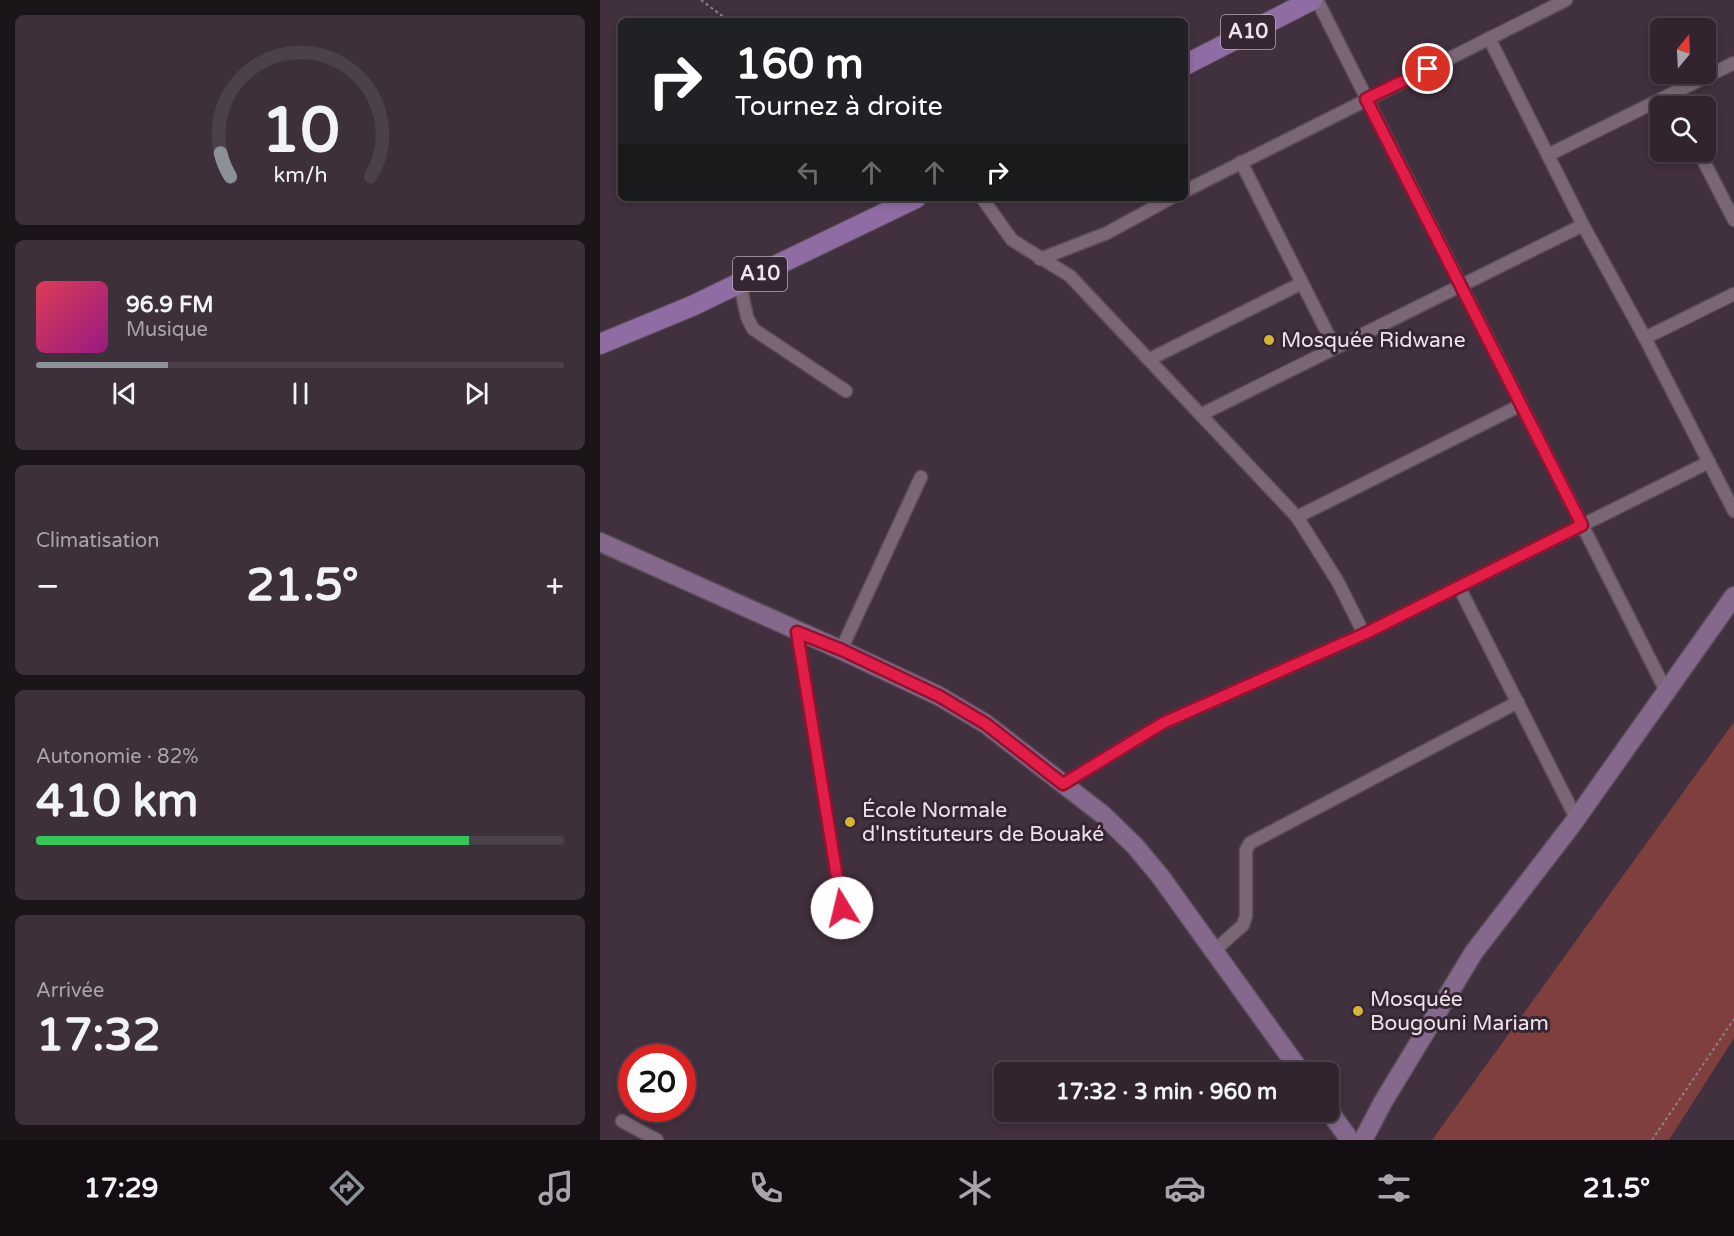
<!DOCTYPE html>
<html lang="fr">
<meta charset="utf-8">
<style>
:root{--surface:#31242e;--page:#3d303a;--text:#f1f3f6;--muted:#a8a4aa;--line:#4c414a;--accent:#8c9099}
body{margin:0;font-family:"Varela Round",sans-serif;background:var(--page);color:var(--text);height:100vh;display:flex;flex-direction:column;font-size:22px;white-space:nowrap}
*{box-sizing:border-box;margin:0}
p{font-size:20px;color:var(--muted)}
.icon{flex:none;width:33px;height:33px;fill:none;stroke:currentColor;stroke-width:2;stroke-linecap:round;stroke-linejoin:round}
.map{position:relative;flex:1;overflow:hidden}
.panel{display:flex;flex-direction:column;gap:15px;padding:15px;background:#1b1419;width:600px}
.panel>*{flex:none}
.banner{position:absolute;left:18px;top:18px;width:570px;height:183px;border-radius:9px;box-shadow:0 3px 9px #0003,0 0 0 2px var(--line);background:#202124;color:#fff;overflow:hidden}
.needle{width:39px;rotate:18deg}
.controls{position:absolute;left:1050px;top:18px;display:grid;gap:12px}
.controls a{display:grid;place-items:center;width:66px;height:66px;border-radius:9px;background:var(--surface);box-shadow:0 3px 9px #0003,0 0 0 2px var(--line);font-size:30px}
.speed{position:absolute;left:18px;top:1044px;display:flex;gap:12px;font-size:30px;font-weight:700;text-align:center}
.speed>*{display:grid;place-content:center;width:78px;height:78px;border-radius:50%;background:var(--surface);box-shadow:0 3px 9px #0003,0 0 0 2px var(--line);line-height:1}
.speed .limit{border:9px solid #d22;background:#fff;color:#111}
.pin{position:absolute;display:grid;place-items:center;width:51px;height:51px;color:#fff;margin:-26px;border:3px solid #fff;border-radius:50%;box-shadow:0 2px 6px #0007}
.me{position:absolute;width:66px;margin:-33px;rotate:351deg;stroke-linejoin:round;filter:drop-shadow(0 0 4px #0008)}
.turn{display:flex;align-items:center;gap:21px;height:126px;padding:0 18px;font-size:27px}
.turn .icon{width:78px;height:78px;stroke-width:2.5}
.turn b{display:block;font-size:42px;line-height:51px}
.lanes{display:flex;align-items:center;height:57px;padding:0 18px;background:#0003;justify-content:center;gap:30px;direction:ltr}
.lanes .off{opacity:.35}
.big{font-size:45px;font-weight:700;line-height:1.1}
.panel .widget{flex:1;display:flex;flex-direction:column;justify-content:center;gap:9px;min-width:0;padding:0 21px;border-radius:9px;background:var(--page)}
.panel .dial{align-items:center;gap:0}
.dial svg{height:156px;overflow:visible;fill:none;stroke:var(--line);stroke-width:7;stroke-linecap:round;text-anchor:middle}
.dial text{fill:var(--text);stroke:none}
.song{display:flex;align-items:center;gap:18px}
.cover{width:72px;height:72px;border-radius:9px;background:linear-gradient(135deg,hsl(350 70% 55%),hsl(310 70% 35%))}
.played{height:6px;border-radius:3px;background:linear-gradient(90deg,var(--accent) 25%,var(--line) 25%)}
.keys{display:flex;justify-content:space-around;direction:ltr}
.heat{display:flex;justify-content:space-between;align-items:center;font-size:33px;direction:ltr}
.charge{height:9px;border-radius:4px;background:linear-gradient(90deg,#34c759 82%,var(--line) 0)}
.trip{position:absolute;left:394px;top:1062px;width:345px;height:60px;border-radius:9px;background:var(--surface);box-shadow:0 3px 9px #0003,0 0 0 2px var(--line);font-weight:700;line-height:60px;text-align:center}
.menu{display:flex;height:96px;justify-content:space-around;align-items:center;background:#140e12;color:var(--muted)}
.menu .icon{width:42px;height:42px}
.menu .active{color:var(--accent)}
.menu b{font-size:27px;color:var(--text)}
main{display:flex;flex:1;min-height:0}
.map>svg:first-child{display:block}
</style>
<main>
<section class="panel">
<div class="widget dial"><svg viewBox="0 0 100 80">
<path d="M14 69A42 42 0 1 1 86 69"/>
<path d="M14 69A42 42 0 0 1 9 57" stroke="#8c9099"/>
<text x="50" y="56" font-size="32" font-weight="700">10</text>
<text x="50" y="72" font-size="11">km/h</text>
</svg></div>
<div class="widget">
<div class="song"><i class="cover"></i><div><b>96.9 FM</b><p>Musique</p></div></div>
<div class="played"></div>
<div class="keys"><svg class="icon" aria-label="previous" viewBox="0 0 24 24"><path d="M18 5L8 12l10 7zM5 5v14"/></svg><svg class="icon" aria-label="pause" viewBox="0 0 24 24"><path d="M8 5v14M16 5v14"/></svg><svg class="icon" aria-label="next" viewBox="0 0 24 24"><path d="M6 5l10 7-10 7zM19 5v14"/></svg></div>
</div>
<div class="widget"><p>Climatisation</p>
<div class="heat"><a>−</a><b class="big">21.5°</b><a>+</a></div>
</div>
<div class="widget"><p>Autonomie · 82%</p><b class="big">410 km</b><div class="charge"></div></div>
<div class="widget"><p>Arrivée</p><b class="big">17:32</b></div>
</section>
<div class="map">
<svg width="1134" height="1140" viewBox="0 0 1134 1140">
<rect width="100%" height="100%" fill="#41303e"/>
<polygon fill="#7f3f3e" points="1134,722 1134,1038 1069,1140 832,1140"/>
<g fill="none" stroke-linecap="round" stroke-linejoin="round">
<g stroke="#5b4d59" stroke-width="9">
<polyline id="lane" points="197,634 242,908"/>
</g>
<g stroke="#5b4d59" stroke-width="15">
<g id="street">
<polyline points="717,0 1066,691"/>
<polyline points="889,38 983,225 1045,338 1134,511"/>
<polyline points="1099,152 1134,220"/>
<polyline points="948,155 1134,63"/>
<polyline points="641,162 735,348"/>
<polyline points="585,191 966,0"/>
<polyline points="382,198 412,240 470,276 697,517 738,582 764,634"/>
<polyline points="440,259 507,233 571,198"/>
<polyline points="140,284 147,317 153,329 246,391"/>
<polyline points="1045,338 1134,294"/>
<polyline points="550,359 702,283"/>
<polyline points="602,414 983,225"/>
<polyline points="697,517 921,405"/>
<polyline points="859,587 976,818"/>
<polyline points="241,650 321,477"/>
<polyline points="463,784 563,723 764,634 1109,462"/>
<polyline points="614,951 643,925 646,916 646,850 650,843 918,702"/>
<polyline points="22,1121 57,1140"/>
</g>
</g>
<g stroke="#5b4d59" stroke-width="21">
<g id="secondary">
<polyline points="0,542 241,650 339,696 386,724 502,814 535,846 560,876 701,1072"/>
<polyline points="729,1111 750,1140"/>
<polyline points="763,1140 783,1102 874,952 971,826 1134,596"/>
</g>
</g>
<g stroke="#5b4d59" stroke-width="22">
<g id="primary">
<polyline points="585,65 712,0"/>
<polyline points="0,344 92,306 316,198"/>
</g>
</g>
<g stroke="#8e808b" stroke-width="2" stroke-dasharray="3 3" stroke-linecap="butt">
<polyline points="101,0 129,21"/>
<polyline points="1052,1140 1134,1019"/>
</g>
<use href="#lane" stroke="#7a6776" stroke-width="6"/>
<use href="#street" stroke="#7a6776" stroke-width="12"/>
<use href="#secondary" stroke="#84698d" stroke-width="18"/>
<use href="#primary" stroke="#8f6ca4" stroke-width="20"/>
</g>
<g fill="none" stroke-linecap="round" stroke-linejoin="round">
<g stroke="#92132f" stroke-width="15">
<polyline id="route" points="242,908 197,632 242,650 339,696 386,724 463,784 563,723 764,634 982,525 766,99 828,69"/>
</g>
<use href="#route" stroke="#e11d48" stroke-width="10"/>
</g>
<g fill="#d5b535" stroke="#362633" stroke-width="2">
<circle cx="669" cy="340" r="6"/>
<circle cx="250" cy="822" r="6"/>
<circle cx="758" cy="1011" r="6"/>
</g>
<g text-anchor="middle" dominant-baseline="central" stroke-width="6" stroke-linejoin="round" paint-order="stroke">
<g fill="#362633" stroke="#b7aab4" stroke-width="1.5">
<rect x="621" y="15" width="54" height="34" rx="4.5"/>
<rect x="133" y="257" width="54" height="34" rx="4.5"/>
</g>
<g font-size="20" font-weight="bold" fill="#eee3ec">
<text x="648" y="32">A10</text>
<text x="160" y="274">A10</text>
</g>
<g font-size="21" fill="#eee3ec" stroke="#362633" text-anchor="start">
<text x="681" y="340">Mosquée Ridwane</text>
<text x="262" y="810">École Normale<tspan x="262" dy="24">d'Instituteurs de Bouaké</tspan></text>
<text x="770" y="999">Mosquée<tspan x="770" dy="24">Bougouni Mariam</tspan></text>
</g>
</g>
</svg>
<div class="controls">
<a><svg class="needle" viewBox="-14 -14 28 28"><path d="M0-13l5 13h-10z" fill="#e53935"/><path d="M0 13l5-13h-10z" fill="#a8a4aa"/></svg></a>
<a><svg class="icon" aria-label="search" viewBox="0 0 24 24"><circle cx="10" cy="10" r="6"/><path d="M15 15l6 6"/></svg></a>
</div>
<div class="speed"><div class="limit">20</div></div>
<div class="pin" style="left:828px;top:69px;background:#d93025"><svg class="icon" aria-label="arrive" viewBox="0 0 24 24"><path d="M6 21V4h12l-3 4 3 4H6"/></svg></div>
<svg class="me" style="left:242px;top:908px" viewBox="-20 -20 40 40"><circle r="19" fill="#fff"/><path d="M0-13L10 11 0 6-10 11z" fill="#e11d48"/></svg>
<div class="trip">17:32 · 3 min · 960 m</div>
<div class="banner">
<div class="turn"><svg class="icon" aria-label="right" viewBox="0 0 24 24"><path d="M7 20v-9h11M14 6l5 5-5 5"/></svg><div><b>160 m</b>Tournez à droite</div></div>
<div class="lanes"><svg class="icon off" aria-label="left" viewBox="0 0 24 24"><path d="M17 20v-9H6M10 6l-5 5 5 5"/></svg><svg class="icon off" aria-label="ahead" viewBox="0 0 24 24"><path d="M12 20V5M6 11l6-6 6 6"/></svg><svg class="icon off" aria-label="ahead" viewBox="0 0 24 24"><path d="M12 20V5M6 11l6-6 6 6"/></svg><svg class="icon" aria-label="right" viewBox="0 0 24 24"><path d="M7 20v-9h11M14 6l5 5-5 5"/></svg></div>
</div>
</div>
</main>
<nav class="menu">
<b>17:29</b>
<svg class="icon active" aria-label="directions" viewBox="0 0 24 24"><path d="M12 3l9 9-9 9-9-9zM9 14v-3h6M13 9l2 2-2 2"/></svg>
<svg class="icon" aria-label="music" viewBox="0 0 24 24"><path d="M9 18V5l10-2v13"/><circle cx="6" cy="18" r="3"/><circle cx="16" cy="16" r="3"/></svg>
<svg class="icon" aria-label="phone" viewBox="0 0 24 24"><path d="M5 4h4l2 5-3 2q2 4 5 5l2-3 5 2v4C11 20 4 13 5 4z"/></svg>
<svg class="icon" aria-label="climate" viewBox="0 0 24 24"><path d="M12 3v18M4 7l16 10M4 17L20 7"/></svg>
<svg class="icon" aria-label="car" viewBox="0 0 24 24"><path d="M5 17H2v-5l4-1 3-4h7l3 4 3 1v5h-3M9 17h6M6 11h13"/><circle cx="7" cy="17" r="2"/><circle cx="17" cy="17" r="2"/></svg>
<svg class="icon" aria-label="filters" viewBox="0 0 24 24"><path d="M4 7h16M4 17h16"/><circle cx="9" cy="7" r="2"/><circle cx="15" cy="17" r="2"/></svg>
<b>21.5°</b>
</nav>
